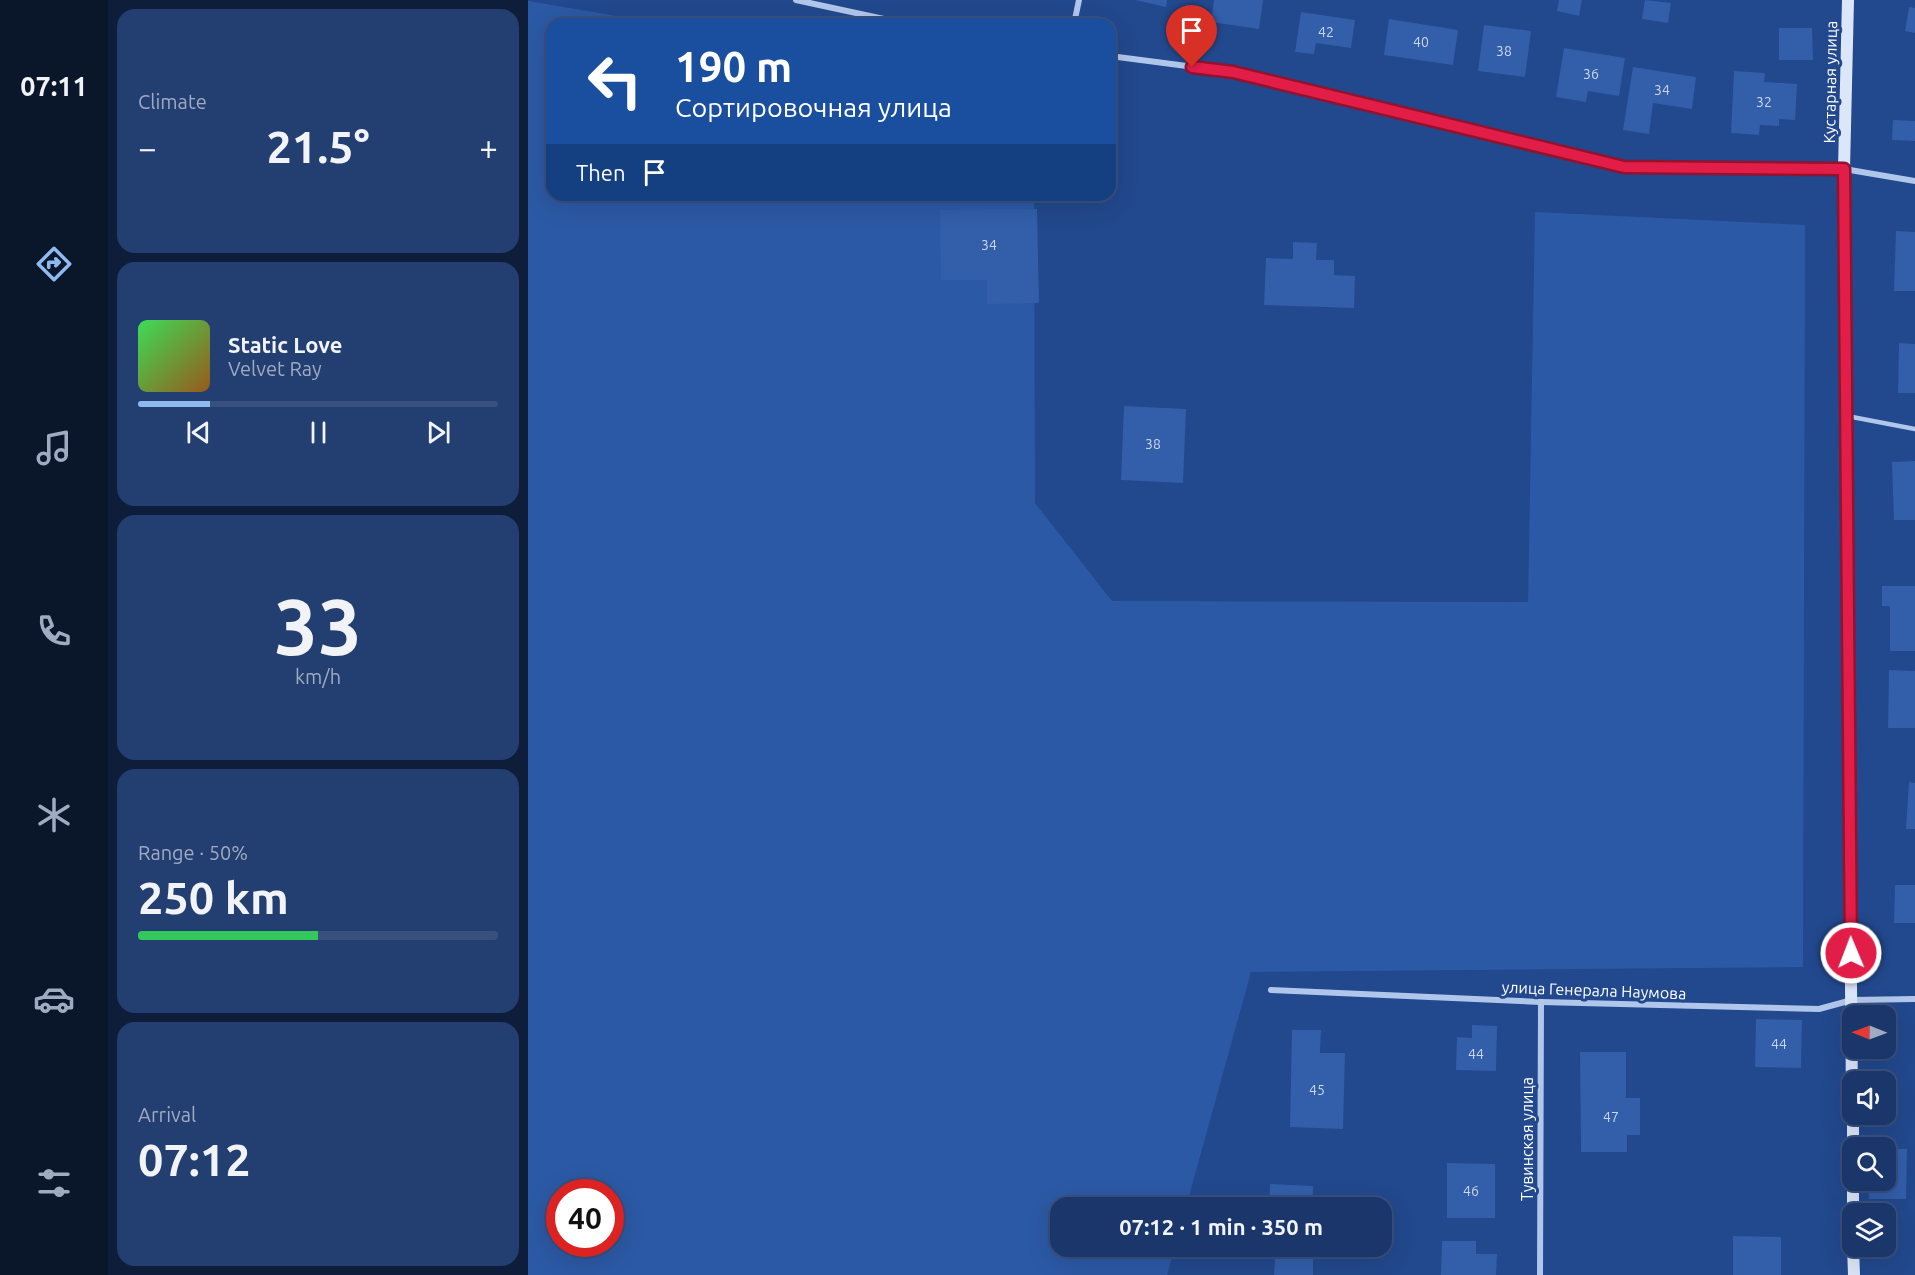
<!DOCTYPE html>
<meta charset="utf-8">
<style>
:root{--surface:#1a366a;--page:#233e70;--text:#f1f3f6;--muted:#9fabc1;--line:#38507e;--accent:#90b9f0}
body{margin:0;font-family:Ubuntu,sans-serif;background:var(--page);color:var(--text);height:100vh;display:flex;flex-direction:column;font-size:22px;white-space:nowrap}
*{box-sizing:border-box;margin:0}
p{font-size:20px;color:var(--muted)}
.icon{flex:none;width:33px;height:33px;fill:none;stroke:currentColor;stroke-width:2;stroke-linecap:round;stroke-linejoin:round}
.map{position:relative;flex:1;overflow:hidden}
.panel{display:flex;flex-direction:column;gap:9px;padding:9px;background:#0e1e3a;width:420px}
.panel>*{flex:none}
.top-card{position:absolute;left:18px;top:18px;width:570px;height:183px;border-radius:18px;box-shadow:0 6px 24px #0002,0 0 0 2px var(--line);background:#1a4fa0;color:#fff;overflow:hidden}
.needle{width:39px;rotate:271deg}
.fabs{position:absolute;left:1314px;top:1005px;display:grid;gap:12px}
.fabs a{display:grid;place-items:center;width:54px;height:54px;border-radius:12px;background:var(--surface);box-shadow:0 6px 24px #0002,0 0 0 2px var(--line);font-size:30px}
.speed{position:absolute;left:18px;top:1179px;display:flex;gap:12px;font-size:30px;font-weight:700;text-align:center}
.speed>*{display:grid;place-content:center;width:78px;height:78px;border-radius:50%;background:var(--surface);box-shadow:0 6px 24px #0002,0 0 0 2px var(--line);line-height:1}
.speed .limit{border:9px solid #d22;background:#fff;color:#111}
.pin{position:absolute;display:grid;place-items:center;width:51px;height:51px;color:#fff;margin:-62px -26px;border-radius:50% 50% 50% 0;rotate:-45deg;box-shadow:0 0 6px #0007}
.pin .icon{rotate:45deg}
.me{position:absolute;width:66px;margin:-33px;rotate:359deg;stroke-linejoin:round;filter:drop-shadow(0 0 4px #0008)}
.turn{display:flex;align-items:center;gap:21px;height:126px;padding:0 30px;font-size:27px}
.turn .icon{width:78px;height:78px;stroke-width:2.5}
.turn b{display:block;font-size:42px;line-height:51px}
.then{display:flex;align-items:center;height:57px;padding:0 30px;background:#0003;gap:12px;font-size:22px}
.big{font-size:45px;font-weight:700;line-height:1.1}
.panel .widget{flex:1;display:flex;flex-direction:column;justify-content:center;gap:9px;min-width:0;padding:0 21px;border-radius:18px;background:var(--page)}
.panel .dial{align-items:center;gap:0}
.dial b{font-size:78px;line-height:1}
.song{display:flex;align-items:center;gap:18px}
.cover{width:72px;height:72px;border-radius:9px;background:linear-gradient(135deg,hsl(130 70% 55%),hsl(30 70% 35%))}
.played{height:6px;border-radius:3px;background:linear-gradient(90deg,var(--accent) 20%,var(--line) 20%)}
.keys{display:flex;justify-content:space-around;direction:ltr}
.heat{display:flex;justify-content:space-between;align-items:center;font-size:33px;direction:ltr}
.charge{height:9px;border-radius:4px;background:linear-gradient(90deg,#34c759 50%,var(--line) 0)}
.trip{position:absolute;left:522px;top:1197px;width:342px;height:60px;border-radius:18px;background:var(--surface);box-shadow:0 6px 24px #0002,0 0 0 2px var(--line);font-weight:700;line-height:60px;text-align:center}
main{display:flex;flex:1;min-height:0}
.tab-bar{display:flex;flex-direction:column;width:108px;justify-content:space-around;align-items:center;background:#0a162a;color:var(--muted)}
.tab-bar .icon{width:42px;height:42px}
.tab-bar .on{color:var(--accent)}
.tab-bar b{font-size:27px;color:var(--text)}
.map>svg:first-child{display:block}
</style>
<main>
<nav class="tab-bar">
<b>07:11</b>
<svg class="icon on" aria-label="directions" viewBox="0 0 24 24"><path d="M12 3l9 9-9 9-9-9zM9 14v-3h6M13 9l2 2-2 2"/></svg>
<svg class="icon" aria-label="music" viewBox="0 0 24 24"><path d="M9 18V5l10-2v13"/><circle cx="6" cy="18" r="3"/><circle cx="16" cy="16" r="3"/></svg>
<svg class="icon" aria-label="phone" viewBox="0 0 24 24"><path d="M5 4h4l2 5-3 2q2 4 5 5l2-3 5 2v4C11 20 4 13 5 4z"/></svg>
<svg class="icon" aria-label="climate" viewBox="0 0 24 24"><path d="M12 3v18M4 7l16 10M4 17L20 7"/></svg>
<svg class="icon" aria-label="car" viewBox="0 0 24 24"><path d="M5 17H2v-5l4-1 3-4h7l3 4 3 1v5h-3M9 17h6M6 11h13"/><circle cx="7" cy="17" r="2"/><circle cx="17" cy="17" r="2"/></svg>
<svg class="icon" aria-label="filters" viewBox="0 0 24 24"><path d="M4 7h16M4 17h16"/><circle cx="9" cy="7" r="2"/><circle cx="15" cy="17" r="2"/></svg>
</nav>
<section class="panel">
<div class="widget"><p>Climate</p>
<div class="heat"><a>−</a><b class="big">21.5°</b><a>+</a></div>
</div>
<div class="widget">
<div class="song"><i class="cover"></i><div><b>Static Love</b><p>Velvet Ray</p></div></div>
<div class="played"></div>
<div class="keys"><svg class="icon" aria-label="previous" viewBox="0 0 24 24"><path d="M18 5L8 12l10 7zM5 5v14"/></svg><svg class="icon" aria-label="pause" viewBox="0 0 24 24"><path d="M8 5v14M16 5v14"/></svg><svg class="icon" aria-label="next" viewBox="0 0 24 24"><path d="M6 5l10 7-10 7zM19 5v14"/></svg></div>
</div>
<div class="widget dial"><b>33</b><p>km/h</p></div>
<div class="widget"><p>Range · 50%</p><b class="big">250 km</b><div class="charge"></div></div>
<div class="widget"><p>Arrival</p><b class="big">07:12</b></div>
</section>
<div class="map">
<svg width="1387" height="1275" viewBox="0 0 1387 1275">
<rect width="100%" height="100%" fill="#22488d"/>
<path fill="#2c59a5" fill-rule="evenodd" d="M0 1 136 24H24V195H506L507 503 584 601 1000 602 1007 212 1277 225 1275 967 723 972 658 1207 532 1208V1246L647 1247 639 1275H0ZM32 1192H82V1244H32Z"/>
<g fill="#325eaa">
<polygon points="607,0 639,0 638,7"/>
<polygon points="686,0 735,0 731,29 683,22"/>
<polygon points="1031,0 1054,0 1051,16 1029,11"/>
<polygon points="1117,0 1143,3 1140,23 1114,19"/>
<polygon points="1381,7 1387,8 1387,33 1377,31"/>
<polygon points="773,12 827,20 823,48 788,43 786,54 767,52"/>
<polygon points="861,19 930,30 925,65 856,55"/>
<polygon points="956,25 1003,31 997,77 950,71"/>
<polygon points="1251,28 1284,28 1285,60 1251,60"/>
<polygon points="1036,48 1097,58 1091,96 1060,91 1058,102 1028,97"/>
<polygon points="1105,67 1168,77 1164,109 1125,103 1121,134 1095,130"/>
<polygon points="1206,71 1237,73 1236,82 1269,84 1267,120 1251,119 1251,126 1232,125 1231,135 1203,133"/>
<polygon points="1365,120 1387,121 1387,141 1364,140"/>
<polygon points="509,209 511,303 459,304 459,280 413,280 412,210"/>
<polygon points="1368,231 1387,232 1387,291 1366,291"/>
<polygon points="765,242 789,243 788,260 806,260 806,275 827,276 826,308 736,305 738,258 765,259"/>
<polygon points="1371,343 1387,344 1387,393 1370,393"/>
<polygon points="596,406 658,409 655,483 593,480"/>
<polygon points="1387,461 1387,520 1366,520 1364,462"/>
<polygon points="1354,586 1387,586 1387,651 1362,651 1362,606 1354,606"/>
<polygon points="1361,670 1387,671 1387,728 1360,728"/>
<polygon points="1381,782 1387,783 1387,829 1378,829"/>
<polygon points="1367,885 1387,885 1387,923 1366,923"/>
<polygon points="1228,1019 1274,1020 1273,1068 1227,1067"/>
<polygon points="944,1025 969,1026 968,1071 928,1070 929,1037 944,1038"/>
<polygon points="764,1030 793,1030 792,1053 817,1053 815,1129 762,1127"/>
<polygon points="1052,1052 1098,1052 1098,1098 1112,1098 1112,1135 1099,1135 1099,1152 1053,1152"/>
<polygon points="1358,1149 1379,1149 1378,1199 1341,1199 1341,1180 1358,1180"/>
<polygon points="919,1163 967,1164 967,1218 919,1218"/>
<polygon points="742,1184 785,1186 784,1208 741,1208"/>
<polygon points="1205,1236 1253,1237 1253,1275 1205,1275"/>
<polygon points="914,1241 948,1241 948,1254 969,1254 968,1275 913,1275"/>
<polygon points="747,1259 785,1259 785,1275 746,1275"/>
</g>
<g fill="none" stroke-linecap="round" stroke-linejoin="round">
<polyline stroke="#b1c6eb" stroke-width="4.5" points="1319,416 1387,429"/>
<g stroke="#b1c6eb" stroke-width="6">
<polyline points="268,0 379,24"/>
<polyline points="546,24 551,0"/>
<polyline points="582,56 705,72 1096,167 1316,169 1387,181"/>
<polyline points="743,990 1013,1002 1291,1009 1324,1000 1387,999"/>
<polyline points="1012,1275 1013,1002"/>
</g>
<g stroke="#dce6f9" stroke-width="12">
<polyline points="1320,0 1316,169 1324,1101"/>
<polyline points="1325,1114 1325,1148"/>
<polyline points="1325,1180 1325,1214"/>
<polyline points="1325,1246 1326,1275"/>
</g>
</g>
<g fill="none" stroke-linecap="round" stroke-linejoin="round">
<g stroke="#92132f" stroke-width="15">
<polyline id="route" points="664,67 705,72 1096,167 1316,169 1323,953"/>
</g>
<use href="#route" stroke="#e11d48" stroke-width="10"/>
</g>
<g text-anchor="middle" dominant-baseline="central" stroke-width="6" stroke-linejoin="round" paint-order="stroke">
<g font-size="14" fill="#ccd7ea">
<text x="798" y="32">42</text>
<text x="893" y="42">40</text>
<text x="976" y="51">38</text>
<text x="1063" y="74">36</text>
<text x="1134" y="90">34</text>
<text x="1236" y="102">32</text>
<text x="461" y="245">34</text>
<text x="625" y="444">38</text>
<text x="1251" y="1044">44</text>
<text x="948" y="1054">44</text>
<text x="789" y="1090">45</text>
<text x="1083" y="1117">47</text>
<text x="943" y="1191">46</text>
</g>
<g font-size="16" fill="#fff" stroke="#22488d">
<text transform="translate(1302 82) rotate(-89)">Кустарная улица</text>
<text transform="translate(1066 990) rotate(2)">улица Генерала Наумова</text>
<text transform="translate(999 1139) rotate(-90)">Тувинская улица</text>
</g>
</g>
</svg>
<div class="fabs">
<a><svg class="needle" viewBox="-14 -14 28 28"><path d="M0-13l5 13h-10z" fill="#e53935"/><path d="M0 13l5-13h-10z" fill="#9fabc1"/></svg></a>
<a><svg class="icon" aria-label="sound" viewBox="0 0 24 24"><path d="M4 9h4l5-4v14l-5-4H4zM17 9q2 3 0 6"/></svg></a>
<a><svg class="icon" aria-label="search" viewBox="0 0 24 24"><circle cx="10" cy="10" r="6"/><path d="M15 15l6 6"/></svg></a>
<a><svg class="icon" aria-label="layers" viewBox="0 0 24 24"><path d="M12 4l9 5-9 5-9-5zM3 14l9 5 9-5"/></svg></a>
</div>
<div class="speed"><div class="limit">40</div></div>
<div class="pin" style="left:664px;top:67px;background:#d93025"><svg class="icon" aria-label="arrive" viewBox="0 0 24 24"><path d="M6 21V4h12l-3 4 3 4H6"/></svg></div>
<svg class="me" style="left:1323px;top:953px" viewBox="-20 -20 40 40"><circle r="17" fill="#e11d48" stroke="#fff" stroke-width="3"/><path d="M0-11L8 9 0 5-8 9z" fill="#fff"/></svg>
<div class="trip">07:12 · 1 min · 350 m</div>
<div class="top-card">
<div class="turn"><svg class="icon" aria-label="left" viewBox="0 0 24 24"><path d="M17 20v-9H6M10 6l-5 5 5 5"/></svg><div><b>190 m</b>Сортировочная улица</div></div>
<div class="then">Then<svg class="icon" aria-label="arrive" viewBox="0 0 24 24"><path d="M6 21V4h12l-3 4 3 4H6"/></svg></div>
</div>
</div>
</main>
